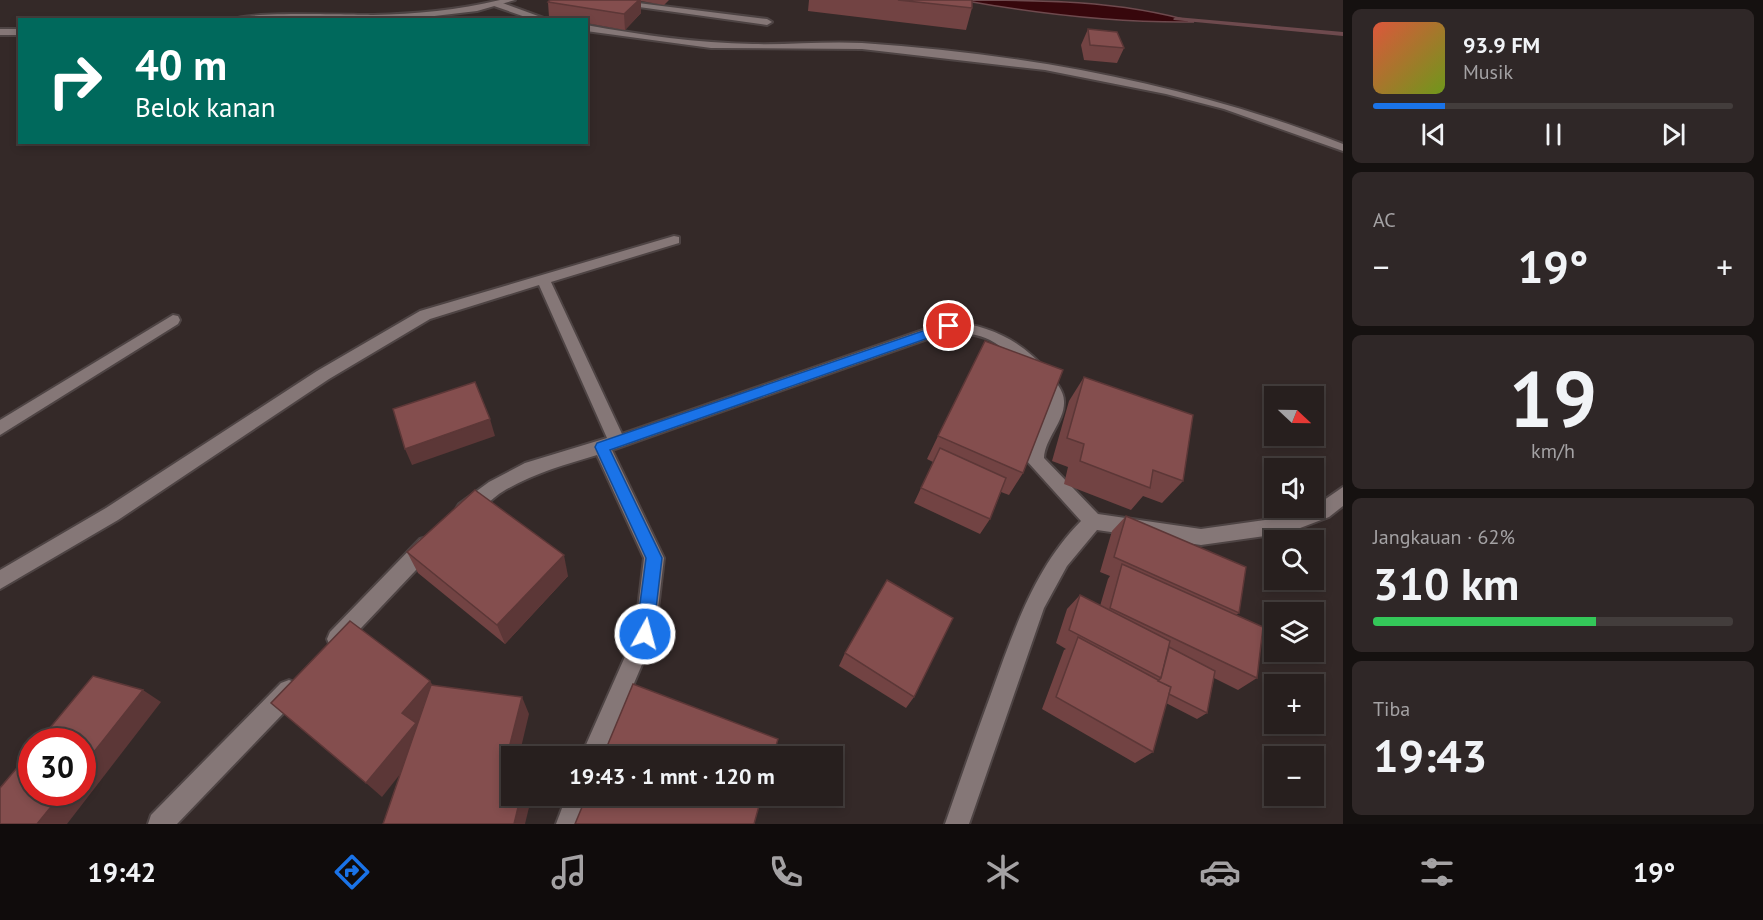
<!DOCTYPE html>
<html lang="id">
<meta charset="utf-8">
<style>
:root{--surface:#271f1e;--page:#2f2727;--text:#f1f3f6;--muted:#a4a2a4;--line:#433d3c;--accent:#1a73e8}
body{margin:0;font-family:"PT Sans",sans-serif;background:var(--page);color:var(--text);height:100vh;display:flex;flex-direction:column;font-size:22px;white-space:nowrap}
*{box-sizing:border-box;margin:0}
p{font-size:20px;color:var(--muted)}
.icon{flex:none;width:33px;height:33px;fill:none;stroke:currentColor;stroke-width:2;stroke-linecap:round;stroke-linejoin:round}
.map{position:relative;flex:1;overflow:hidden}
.details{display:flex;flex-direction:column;gap:9px;padding:9px;background:#151110;width:420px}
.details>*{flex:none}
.hud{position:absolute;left:18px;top:18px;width:570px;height:126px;border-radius:0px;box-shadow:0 3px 9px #0003,0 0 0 2px var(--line);background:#00695c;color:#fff;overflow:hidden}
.needle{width:39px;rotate:112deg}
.controls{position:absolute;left:1264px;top:386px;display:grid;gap:12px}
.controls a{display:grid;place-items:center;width:60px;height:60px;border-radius:0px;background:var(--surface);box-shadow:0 3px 9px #0003,0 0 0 2px var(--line);font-size:30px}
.speed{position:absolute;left:18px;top:728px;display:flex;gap:12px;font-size:30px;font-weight:700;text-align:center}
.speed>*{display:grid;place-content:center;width:78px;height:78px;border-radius:50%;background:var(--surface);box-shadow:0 3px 9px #0003,0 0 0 2px var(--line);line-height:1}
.speed .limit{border:9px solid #d22;background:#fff;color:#111}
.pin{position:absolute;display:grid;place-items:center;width:51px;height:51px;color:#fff;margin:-26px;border:3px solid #fff;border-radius:50%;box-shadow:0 2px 6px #0007}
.me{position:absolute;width:66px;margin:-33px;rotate:7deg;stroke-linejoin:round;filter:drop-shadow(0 0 4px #0008)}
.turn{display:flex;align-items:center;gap:21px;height:126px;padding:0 18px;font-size:27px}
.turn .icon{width:78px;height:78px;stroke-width:2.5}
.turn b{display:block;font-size:42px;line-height:51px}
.big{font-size:45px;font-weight:700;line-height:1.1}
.details .tile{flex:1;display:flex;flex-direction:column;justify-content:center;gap:9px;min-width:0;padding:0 21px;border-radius:9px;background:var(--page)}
.details .dial{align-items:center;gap:0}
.dial b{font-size:78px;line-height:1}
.song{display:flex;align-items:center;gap:18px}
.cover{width:72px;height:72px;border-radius:9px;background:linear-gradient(135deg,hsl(10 70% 55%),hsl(80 70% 35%))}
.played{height:6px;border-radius:3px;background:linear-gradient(90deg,var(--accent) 20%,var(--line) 20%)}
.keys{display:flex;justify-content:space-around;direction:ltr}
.heat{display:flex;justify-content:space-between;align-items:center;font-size:33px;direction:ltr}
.charge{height:9px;border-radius:4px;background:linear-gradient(90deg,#34c759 62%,var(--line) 0)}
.trip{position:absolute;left:501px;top:746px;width:342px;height:60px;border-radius:0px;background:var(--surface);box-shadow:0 3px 9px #0003,0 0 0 2px var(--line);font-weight:700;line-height:60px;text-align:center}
.tab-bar{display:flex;height:96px;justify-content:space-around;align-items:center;background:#100c0c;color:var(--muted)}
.tab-bar .icon{width:42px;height:42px}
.tab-bar .on{color:var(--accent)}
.tab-bar b{font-size:27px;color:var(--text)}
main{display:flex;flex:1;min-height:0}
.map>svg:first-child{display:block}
</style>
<main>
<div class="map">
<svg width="1343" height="824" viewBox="0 0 1343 824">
<rect width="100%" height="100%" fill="#342928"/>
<path fill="#37070c" stroke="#6e4a4e" stroke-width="1.5" d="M961 0C1040 0 1118 0 1194 22 1117 23 1038 14 961 0Z"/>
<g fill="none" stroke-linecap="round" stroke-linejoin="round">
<polygon fill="#6e4a4e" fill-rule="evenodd" points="1176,17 1343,32 1343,36 1174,20 1173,19"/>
<g stroke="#4e4444" stroke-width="4">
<polygon id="service" points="589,0 614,0 767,19 772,22 767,25"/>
</g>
<g stroke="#4e4444" stroke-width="4">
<g id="minor">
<polygon points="494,2 500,2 549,20 534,20 494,6"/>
<path d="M586 25C642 35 697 43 753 44 789 45 825 41 862 43 1027 54 1188 84 1343 144V151L1224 109 1166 94 1045 70 862 49 711 48 586 31Z"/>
<path d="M674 236 679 237V243L551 282 622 434 949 321C991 326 1021 340 1049 373 1055 381 1064 391 1064 401 1065 421 1045 438 1044 458L1098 514 1201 529 1286 517 1314 507 1343 487V506L1329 517 1287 533 1201 545 1097 530 1067 566 1044 608 969 824H945C960 781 975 737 991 694 1013 633 1034 568 1081 521L1026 460C1028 439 1045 424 1048 404 1050 385 1006 348 990 340 978 334 964 333 950 331L612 450 664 558 655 634 603 756H581L635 634 644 558 597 455C564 465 531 474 502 492 489 500 474 520 459 514L456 509 459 504 489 482 525 463 607 438 539 285 430 319 329 379 118 520 0 589V570L106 508 317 371 420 311Z"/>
<polygon points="173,315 178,316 180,320 178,324 0,435 0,420"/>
<polygon points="427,537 434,539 436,545 434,551 344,646 337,649 330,646 327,639 330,632 420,539"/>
<polygon points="289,680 297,683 300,691 297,699 177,824 148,824 151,815 281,683"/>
<polygon points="567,795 591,795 580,824 556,824"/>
</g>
</g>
<g stroke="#4e4444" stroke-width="4">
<g id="tertiary">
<path d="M500 0H515L477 11 409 19 232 20C246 11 349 15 373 15 416 14 458 10 500 0Z"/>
<rect x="0" y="29" width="20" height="6"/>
</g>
</g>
<use href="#service" fill="#857777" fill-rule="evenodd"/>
<use href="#minor" fill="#857777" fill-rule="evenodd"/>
<use href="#tertiary" fill="#857777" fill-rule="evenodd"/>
</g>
<g fill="#724343">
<polygon points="550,0 669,0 664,5 641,1 641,13 625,30 586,23 586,20 565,20 549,17 548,2"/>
<polygon points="809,0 972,0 972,8 966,30 808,11"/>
<polygon points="1088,29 1124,48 1117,63 1084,60 1081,45"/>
<polygon points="1084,377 1183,481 1162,503 1143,496 1131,510 1064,484 1068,467 1052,461 1069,401"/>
<polygon points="938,436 1023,473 1009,495 1001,492 990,519 980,534 914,503 933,462 927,459"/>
<polygon points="1126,516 1239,613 1236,615 1257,678 1238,690 1214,678 1207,713 1197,719 1166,703 1153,752 1135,763 1042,709 1064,650 1066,649 1056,643 1067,609 1080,595 1100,606 1108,579 1110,576 1100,572 1112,531"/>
<polygon points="407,552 568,576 505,644 418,573"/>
<polygon points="845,653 914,697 906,708 839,666"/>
</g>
<g fill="#5c3737">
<polygon points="639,0 641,0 641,13 625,30 624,14"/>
<polygon points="490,419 495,436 412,465 405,449"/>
<polygon points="564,555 568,576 505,644 497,625"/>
<polygon points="430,681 441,698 428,739 382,797 366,783 402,713"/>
<polygon points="143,690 161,702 67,824 37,824 63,792 82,792 82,767"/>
<polygon points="522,697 529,714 519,756 512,756 512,764 507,756"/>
<polygon points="521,795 532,795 525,824 514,824"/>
</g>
<g fill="#844e4e" stroke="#5c3737" stroke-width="1.5">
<polygon points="550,0 639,0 624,14 548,2"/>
<polygon points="898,0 972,0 972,8"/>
<polygon points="1088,29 1117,32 1124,48 1090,45"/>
<polygon points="985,341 1063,370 1023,473 938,436"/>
<polygon points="1084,377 1193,415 1183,481 1153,470 1150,488 1080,461 1084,444 1067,438"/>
<polygon points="475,382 490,419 405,449 393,409"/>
<polygon points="940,448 1006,478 990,519 921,488"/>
<polygon points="475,490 564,555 497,625 407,552"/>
<polygon points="1126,516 1246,567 1239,613 1114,557"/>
<polygon points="1122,564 1263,627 1257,678 1110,608"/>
<polygon points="887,580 953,618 914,697 845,653"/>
<polygon points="1080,595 1170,641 1161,678 1069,630"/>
<polygon points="350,621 430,681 402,713 416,723 366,783 271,703"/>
<polygon points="1078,637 1171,687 1153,752 1056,697"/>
<polygon points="1169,647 1215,671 1207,713 1169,694 1171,687 1158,681 1161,678"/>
<polygon points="93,676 143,690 82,767 82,741 39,741"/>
<polygon points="633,684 778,739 773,756 603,756"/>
<polygon points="431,685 522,697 507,756 512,756 512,795 521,795 514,824 383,824"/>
<polygon points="32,750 32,792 63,792 37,824 0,824 0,788"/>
<polygon points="587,795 762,795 754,824 575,824"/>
</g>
<polygon fill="#1a73e8" stroke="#114b97" stroke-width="1.5" points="949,322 954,323 954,329 610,450 662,558 653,634 651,640 645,642 639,640 636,634 646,558 595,447 597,443"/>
</svg>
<div class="controls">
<a><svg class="needle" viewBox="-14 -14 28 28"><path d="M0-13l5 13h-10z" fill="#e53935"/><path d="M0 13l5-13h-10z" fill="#a4a2a4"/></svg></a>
<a><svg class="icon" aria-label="sound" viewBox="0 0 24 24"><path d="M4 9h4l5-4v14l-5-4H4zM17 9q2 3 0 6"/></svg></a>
<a><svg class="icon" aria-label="search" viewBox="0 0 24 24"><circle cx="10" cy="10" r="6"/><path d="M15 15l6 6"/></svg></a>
<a><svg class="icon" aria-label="layers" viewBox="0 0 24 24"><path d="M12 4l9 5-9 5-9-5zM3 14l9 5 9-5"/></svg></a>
<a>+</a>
<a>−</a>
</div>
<div class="speed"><div class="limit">30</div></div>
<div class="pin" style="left:949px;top:326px;background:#d93025"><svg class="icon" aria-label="arrive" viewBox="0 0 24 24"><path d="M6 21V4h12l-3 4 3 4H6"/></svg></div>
<svg class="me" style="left:645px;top:634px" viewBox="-20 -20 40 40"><circle r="17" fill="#1a73e8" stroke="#fff" stroke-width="3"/><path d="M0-11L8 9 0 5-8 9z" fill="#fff"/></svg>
<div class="trip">19:43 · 1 mnt · 120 m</div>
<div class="hud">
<div class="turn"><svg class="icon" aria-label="right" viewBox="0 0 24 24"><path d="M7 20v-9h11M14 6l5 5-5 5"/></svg><div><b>40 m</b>Belok kanan</div></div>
</div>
</div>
<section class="details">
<div class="tile">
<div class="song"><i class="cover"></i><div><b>93.9 FM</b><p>Musik</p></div></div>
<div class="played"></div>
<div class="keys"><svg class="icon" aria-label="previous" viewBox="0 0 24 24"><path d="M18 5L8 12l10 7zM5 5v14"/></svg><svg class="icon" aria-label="pause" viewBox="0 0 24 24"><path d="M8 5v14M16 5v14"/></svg><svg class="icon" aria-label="next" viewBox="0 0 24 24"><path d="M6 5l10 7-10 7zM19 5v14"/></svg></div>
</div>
<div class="tile"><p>AC</p>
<div class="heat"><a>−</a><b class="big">19°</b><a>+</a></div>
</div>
<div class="tile dial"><b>19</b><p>km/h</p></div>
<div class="tile"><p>Jangkauan · 62%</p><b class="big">310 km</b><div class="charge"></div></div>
<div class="tile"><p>Tiba</p><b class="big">19:43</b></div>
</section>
</main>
<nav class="tab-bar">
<b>19:42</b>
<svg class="icon on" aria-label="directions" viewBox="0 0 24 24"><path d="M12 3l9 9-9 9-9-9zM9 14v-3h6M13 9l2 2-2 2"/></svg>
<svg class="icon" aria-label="music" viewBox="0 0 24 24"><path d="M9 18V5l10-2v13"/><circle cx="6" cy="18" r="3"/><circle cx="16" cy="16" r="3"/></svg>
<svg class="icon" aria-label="phone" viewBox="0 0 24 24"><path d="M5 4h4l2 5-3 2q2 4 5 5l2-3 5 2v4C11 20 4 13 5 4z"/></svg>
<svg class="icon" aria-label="climate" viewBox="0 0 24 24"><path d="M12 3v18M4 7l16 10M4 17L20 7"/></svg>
<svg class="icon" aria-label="car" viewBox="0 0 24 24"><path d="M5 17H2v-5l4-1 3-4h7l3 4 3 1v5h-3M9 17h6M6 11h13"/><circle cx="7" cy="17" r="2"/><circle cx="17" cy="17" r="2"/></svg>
<svg class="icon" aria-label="filters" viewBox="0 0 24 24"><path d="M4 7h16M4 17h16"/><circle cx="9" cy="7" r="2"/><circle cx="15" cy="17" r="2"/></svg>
<b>19°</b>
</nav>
